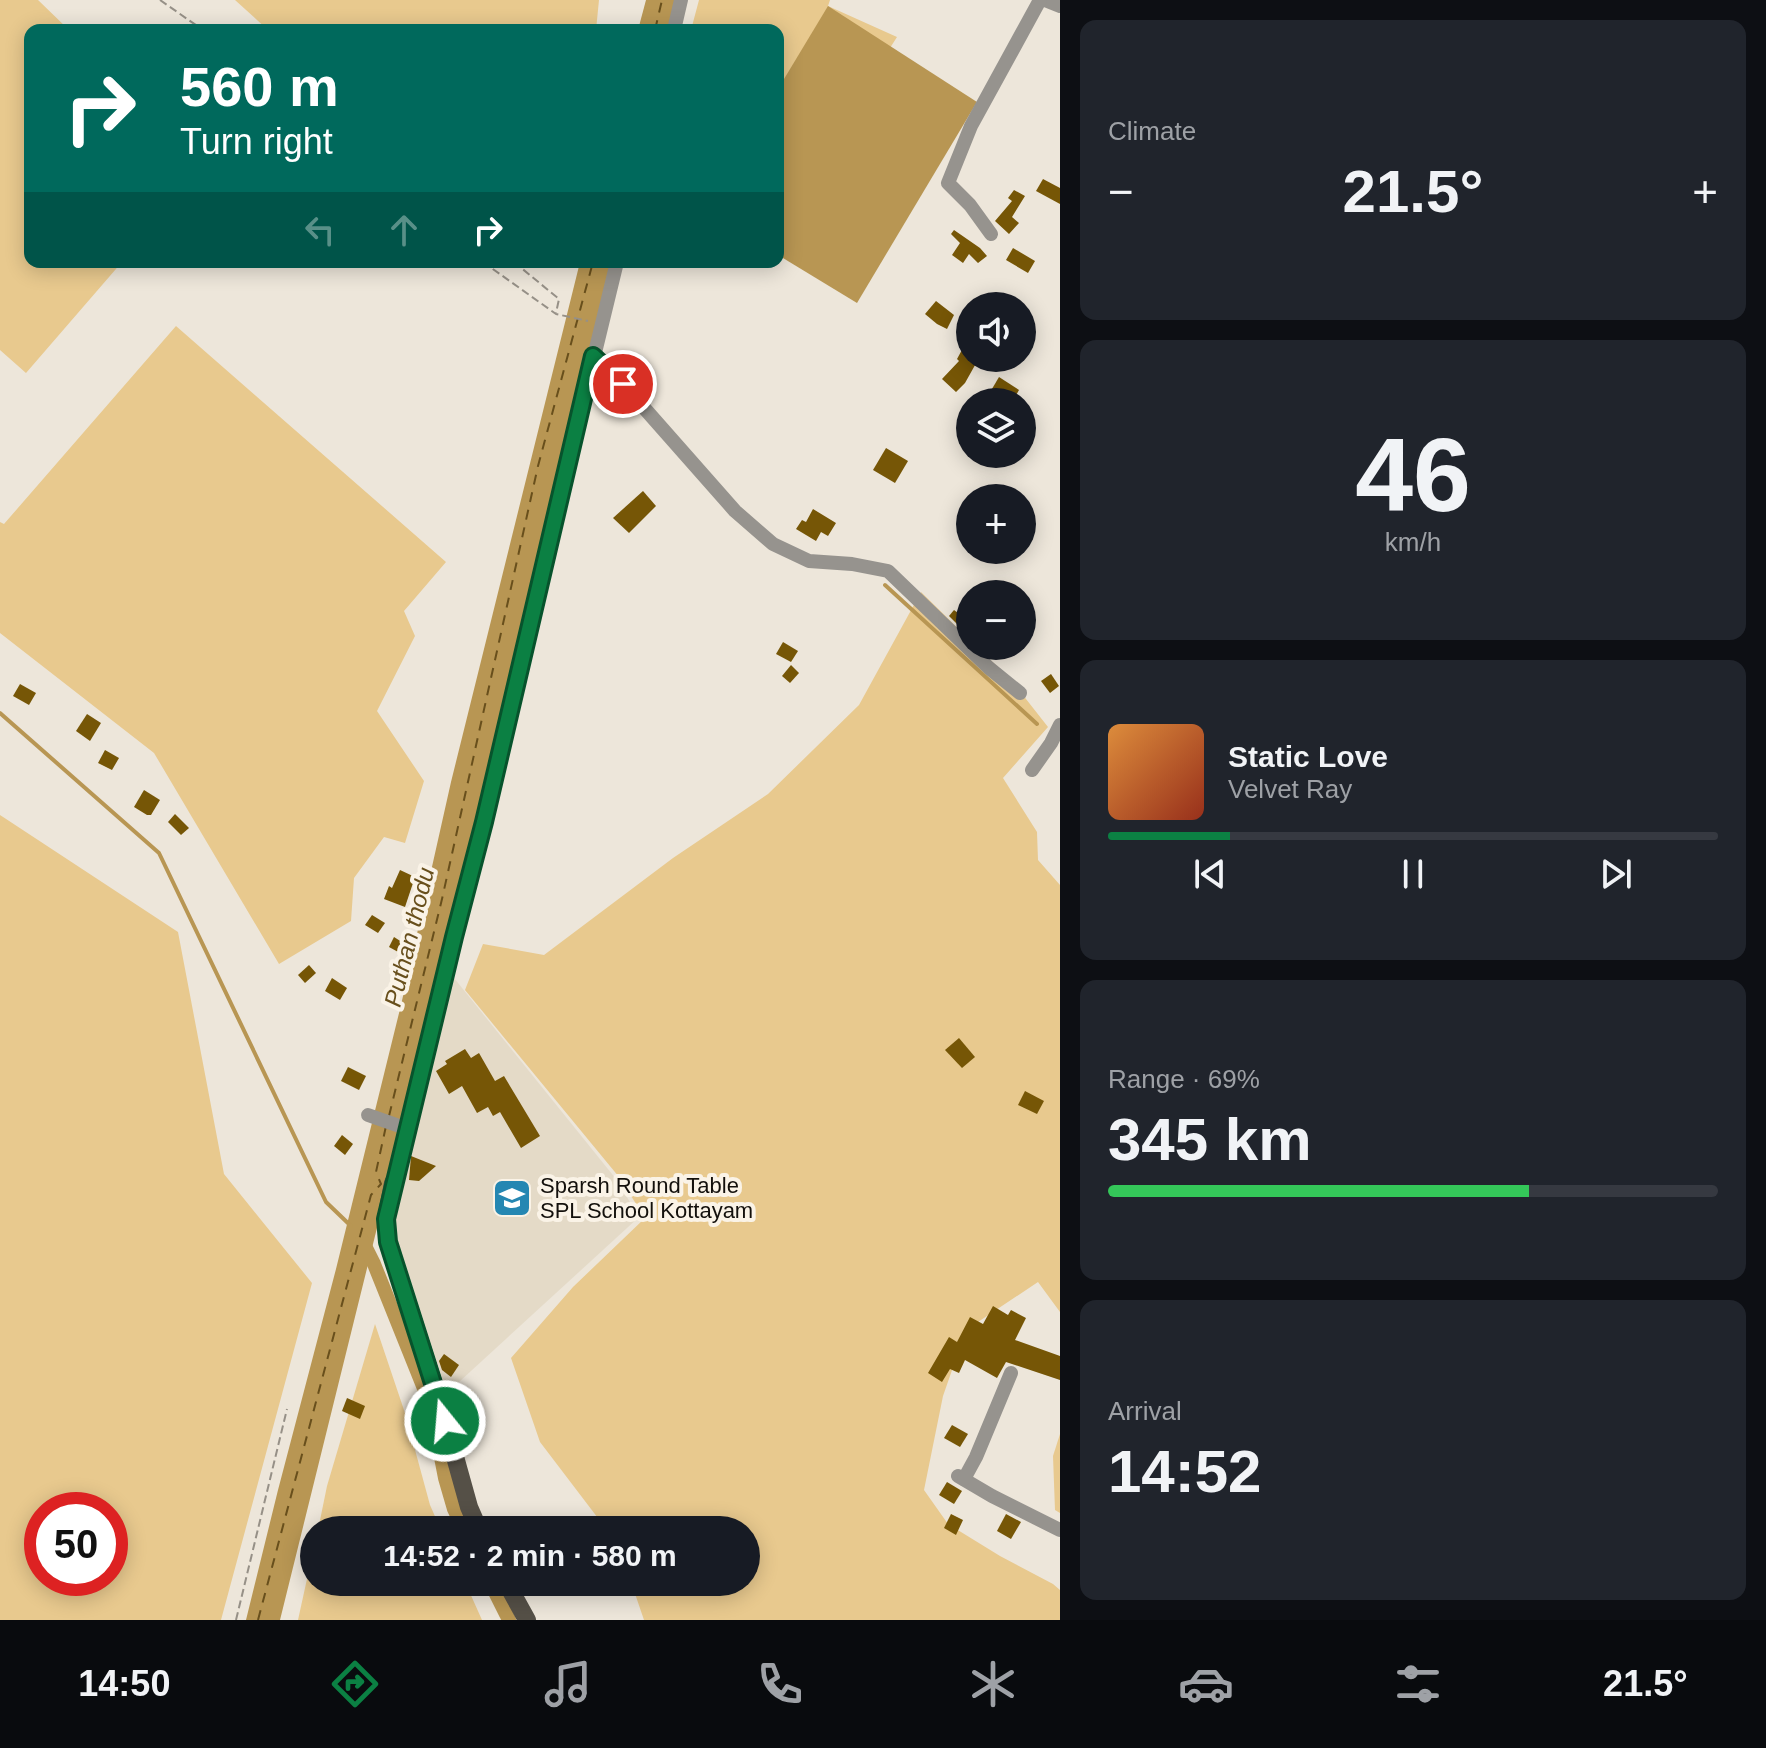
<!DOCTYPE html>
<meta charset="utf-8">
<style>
:root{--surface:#171b24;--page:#20242c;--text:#f1f3f6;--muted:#9ea1a6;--line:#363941;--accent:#0b8043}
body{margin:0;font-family:Helvetica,sans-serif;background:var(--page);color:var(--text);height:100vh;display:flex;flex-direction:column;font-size:30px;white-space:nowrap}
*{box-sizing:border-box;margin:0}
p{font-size:26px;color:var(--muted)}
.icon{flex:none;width:44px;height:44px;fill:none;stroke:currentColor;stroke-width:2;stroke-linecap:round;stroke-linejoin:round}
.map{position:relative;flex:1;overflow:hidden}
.panel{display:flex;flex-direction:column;gap:20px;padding:20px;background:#0d0f14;width:706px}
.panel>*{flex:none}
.guide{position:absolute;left:24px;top:24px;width:760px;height:244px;border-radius:16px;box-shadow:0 4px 20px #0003;background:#00695c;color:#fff;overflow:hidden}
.controls{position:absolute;left:956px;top:292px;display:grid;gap:16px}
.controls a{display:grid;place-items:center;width:80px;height:80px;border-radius:50%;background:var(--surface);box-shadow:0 4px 20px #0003;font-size:40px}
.speed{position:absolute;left:24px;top:1492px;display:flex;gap:16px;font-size:40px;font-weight:700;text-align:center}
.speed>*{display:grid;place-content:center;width:104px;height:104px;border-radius:50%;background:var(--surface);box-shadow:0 4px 20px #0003;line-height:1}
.speed .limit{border:12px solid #d22;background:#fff;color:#111}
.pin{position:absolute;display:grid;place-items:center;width:68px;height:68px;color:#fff;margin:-34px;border:4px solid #fff;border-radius:50%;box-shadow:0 2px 8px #0007}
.me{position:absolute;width:88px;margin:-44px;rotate:343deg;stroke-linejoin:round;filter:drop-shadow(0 0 6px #0008)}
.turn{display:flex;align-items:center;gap:28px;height:168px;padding:0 24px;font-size:36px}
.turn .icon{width:104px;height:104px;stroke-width:2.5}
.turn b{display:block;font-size:56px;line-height:68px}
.lanes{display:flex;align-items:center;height:76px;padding:0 24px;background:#0003;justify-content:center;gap:40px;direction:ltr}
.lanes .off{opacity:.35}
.big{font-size:60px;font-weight:700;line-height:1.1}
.panel .card{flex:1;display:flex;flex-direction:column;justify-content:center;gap:12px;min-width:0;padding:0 28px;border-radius:16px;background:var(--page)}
.panel .dial{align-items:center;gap:0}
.dial b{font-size:104px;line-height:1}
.song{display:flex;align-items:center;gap:24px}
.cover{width:96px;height:96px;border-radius:12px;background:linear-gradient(135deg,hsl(30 70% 55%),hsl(10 70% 35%))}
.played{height:8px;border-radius:4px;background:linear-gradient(90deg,var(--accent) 20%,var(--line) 20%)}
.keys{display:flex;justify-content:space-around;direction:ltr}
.heat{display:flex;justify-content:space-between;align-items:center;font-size:44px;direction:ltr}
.charge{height:12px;border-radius:6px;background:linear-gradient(90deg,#34c759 69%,var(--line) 0)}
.trip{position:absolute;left:300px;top:1516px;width:460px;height:80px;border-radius:40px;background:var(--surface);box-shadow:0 4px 20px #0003;font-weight:700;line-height:80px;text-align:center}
.tab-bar{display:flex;height:128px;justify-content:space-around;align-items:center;background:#090b0e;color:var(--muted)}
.tab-bar .icon{width:56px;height:56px}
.tab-bar .selected{color:var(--accent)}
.tab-bar b{font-size:36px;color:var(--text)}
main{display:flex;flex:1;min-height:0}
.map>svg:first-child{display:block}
</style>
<main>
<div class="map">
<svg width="1060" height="1620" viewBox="0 0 1060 1620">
<rect width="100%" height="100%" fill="#ede6da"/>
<polygon fill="#e4dac7" points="450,973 616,1179 639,1217 447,1393 394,1236 392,1218"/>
<g fill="#e8c98e" fill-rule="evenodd">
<polygon points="0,0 38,0 69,30 30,30 30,262 122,262 26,373 0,350"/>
<polygon points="235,0 599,0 596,30 268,30"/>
<polygon points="699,0 830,0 828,6 897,37 782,218 778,216 778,30 691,30"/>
<polygon points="176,326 446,562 404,611 415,636 377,711 424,781 405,843 384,837 354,878 351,921 279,964 154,753 0,633 0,522 4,524"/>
<polygon points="921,592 1011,680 1048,727 1003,778 1037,832 1038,860 1060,885 1060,1312 1038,1282 966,1330 943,1396 924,1490 948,1524 1000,1556 1053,1584 1060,1590 1060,1620 644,1620 631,1582 746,1582 746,1530 607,1530 540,1442 511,1358 573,1287 645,1218 619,1177 465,990 483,944 544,955 673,858 768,794 859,705"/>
<path d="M0 815 178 932 224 1174 312 1283 221 1620H0ZM110 1510V1578H42V1510Z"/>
<polygon points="375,1324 405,1413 430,1505 441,1530 318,1530 327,1486"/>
<polygon points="1060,1434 1060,1513 1055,1510 1053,1456"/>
<polygon points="314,1547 314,1582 465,1582 482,1620 298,1620"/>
</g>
<g fill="#b89653">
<polygon points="646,0 678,0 671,30 638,30"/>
<polygon points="828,6 977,102 857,303 778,255 778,89"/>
<polygon points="580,262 612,262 447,945 280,1620 246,1620 278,1490 336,1269 401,1005 451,782"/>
</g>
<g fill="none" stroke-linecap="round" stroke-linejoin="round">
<g stroke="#b89653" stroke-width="4">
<polyline points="885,585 1037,724"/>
<polyline points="0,713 159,853 326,1202 351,1226"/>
</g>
<g stroke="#b89653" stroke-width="14">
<polyline points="362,1240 374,1264 431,1406 445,1478 454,1509 464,1530"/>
<polyline points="490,1582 509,1620"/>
</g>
<g stroke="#684f1c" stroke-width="2" stroke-dasharray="10 8" stroke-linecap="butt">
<polyline points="655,30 662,0"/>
<polyline points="389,1116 442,899 538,466 593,262"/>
<polyline points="258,1620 371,1195 381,1184 376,1172 386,1126"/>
</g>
</g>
<g fill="#765606">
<polygon points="1043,179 1060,188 1060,204 1036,191"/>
<polygon points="1014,190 1025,196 1012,217 1019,223 1009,234 995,221 1012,201 1008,198"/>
<polygon points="954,230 980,248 987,256 978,263 969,254 963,263 952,255 960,243 951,234"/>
<polygon points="1013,248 1035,261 1028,273 1006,260"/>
<polygon points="936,301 954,315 947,329 937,324 925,314"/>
<polygon points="963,348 969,351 970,349 970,358 979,358 965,383 956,392 942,379 959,361 957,359"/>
<polygon points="999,377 1019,390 1012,402 1002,402 989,394"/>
<polygon points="886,448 908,461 895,483 873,470"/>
<polygon points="643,491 656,506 629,533 613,518"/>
<polygon points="813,509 836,523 828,536 821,532 816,541 796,529 802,520 806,522"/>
<polygon points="954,610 966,619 960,627 949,616"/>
<polygon points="783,642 798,651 791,662 776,654"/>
<polygon points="791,665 799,673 790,683 782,676"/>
<polygon points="1051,674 1059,686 1050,693 1041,681"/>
<polygon points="20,684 36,693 29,705 13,696"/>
<polygon points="87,714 101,723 90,741 76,731"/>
<polygon points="105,750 119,758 112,770 98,763"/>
<polygon points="144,790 160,800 151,815 147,815 134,807"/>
<polygon points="175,814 189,828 181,835 168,822"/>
<polygon points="400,870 415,877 405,907 384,899 389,886 392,888"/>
<polygon points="372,915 385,923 378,933 365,925"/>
<polygon points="394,937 405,944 400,953 389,947"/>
<polygon points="309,965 316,973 305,983 298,975"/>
<polygon points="332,978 347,988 340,1000 325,991"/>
<polygon points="959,1038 975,1057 962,1068 945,1050"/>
<polygon points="465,1049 471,1058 479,1053 495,1081 504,1076 540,1136 521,1148 500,1112 493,1116 488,1107 477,1113 462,1086 449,1094 436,1071 447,1064 445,1061"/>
<polygon points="348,1067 366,1076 359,1090 341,1081"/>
<polygon points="1025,1091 1044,1101 1037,1114 1018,1105"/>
<polygon points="342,1135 353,1144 345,1155 334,1146"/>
<polygon points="411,1156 436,1166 419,1181 409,1180"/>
<polygon points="993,1306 1008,1315 1011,1310 1026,1318 1015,1340 1060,1356 1060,1380 1006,1362 997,1378 965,1360 959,1373 950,1369 942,1382 928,1373 949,1337 957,1342 970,1317 983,1324"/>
<polygon points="444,1354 459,1365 451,1377 442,1370 439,1361"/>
<polygon points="472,1390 480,1421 459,1426 452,1395"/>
<polygon points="347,1398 365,1406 360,1419 342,1411"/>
<polygon points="952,1425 968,1434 960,1447 944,1438"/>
<polygon points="947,1482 962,1491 954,1504 939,1495"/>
<polygon points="951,1514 963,1520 956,1535 944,1528"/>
<polygon points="1006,1514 1021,1522 1011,1539 997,1531"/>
</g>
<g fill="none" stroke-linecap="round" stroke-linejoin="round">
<g stroke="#969087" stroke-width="2" stroke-dasharray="8 4" stroke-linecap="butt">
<polyline points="160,0 203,30"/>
<polyline points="483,262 556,314 588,321"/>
<polyline points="514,262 559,299 556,313"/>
<polyline points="236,1620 287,1409"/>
</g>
<g stroke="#96938e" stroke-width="14">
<polyline points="1045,0 1060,6"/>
<polyline points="674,30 681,0"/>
<polyline points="991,234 970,205 948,183 971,126 1040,0"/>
<polyline points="593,356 623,384 735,511 773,544 809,561 852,564 888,571 989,668 1020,693"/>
<polyline points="1032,770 1051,743 1060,725"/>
<polyline points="368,1115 408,1129"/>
<polyline points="393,1183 484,822 533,608 617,262"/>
<polyline points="958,1476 992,1496 1060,1530"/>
<polyline points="964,1479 976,1457 1011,1373"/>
</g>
<g stroke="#555047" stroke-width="18">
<polyline points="393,1183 386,1219 388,1242 440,1403 469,1507 479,1530"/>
<polyline points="506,1582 527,1620"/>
</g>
</g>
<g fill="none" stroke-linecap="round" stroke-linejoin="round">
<g stroke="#07532c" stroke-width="20">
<polyline id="route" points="445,1421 388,1242 386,1219 454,937 484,822 593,356 623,384"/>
</g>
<use href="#route" stroke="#0b8043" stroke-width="14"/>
</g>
<defs>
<g id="school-square" transform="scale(2)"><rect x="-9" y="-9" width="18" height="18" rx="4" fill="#2587b2" stroke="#faf3e7"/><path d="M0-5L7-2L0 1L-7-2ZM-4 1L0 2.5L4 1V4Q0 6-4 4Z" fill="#fff"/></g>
</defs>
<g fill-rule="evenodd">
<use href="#school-square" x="512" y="1198"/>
</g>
<g text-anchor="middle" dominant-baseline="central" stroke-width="8" stroke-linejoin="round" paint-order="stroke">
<g font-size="22" fill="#13100c" stroke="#faf3e7" text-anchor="start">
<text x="540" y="1185">Sparsh Round Table<tspan x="540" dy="25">SPL School Kottayam</tspan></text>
</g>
<g font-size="24" font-style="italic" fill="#684f1c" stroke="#faf3e7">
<text transform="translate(409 937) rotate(-76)">Puthan thodu</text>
</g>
</g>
</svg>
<div class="controls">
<a><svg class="icon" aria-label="sound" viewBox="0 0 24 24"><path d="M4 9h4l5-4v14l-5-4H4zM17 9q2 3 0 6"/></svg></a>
<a><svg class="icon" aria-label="layers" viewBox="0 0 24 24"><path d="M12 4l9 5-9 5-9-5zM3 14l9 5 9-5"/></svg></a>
<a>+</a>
<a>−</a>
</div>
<div class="speed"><div class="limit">50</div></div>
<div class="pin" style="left:623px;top:384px;background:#d93025"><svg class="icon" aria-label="arrive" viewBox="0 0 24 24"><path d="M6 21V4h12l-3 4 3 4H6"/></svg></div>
<svg class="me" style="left:445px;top:1421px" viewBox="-20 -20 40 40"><circle r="17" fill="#0b8043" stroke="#fff" stroke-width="3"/><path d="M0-11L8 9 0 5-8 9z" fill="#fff"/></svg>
<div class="trip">14:52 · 2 min · 580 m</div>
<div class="guide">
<div class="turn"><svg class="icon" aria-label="right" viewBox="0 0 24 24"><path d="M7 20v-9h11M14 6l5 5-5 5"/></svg><div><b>560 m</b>Turn right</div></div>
<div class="lanes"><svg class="icon off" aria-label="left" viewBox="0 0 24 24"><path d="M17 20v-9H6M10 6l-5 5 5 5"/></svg><svg class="icon off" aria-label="ahead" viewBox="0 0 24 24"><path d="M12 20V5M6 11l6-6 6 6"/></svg><svg class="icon" aria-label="right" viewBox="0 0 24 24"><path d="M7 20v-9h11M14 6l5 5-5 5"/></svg></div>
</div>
</div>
<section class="panel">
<div class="card"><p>Climate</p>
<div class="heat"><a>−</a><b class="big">21.5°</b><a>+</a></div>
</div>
<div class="card dial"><b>46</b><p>km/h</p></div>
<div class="card">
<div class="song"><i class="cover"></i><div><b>Static Love</b><p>Velvet Ray</p></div></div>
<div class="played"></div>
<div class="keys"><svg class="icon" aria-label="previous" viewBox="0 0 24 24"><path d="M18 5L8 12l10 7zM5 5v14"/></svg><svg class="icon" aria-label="pause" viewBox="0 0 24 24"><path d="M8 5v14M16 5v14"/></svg><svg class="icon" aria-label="next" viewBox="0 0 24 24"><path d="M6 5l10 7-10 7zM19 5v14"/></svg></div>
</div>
<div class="card"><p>Range · 69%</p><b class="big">345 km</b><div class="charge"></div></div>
<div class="card"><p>Arrival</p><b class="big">14:52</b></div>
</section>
</main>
<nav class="tab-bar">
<b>14:50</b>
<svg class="icon selected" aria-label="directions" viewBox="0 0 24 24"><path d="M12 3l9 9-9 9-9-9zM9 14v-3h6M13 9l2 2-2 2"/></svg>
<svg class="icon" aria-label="music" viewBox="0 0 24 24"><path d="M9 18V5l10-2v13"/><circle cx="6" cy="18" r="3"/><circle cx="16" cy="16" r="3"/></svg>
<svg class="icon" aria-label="phone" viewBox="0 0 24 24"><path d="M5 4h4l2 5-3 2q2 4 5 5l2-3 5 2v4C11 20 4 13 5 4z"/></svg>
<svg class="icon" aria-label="climate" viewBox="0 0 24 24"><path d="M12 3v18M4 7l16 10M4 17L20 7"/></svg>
<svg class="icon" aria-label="car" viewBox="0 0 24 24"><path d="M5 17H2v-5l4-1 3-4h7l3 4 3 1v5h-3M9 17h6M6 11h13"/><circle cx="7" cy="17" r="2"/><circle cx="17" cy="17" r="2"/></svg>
<svg class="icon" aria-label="filters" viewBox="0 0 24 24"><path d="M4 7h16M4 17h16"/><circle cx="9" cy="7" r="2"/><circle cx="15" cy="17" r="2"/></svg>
<b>21.5°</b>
</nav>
